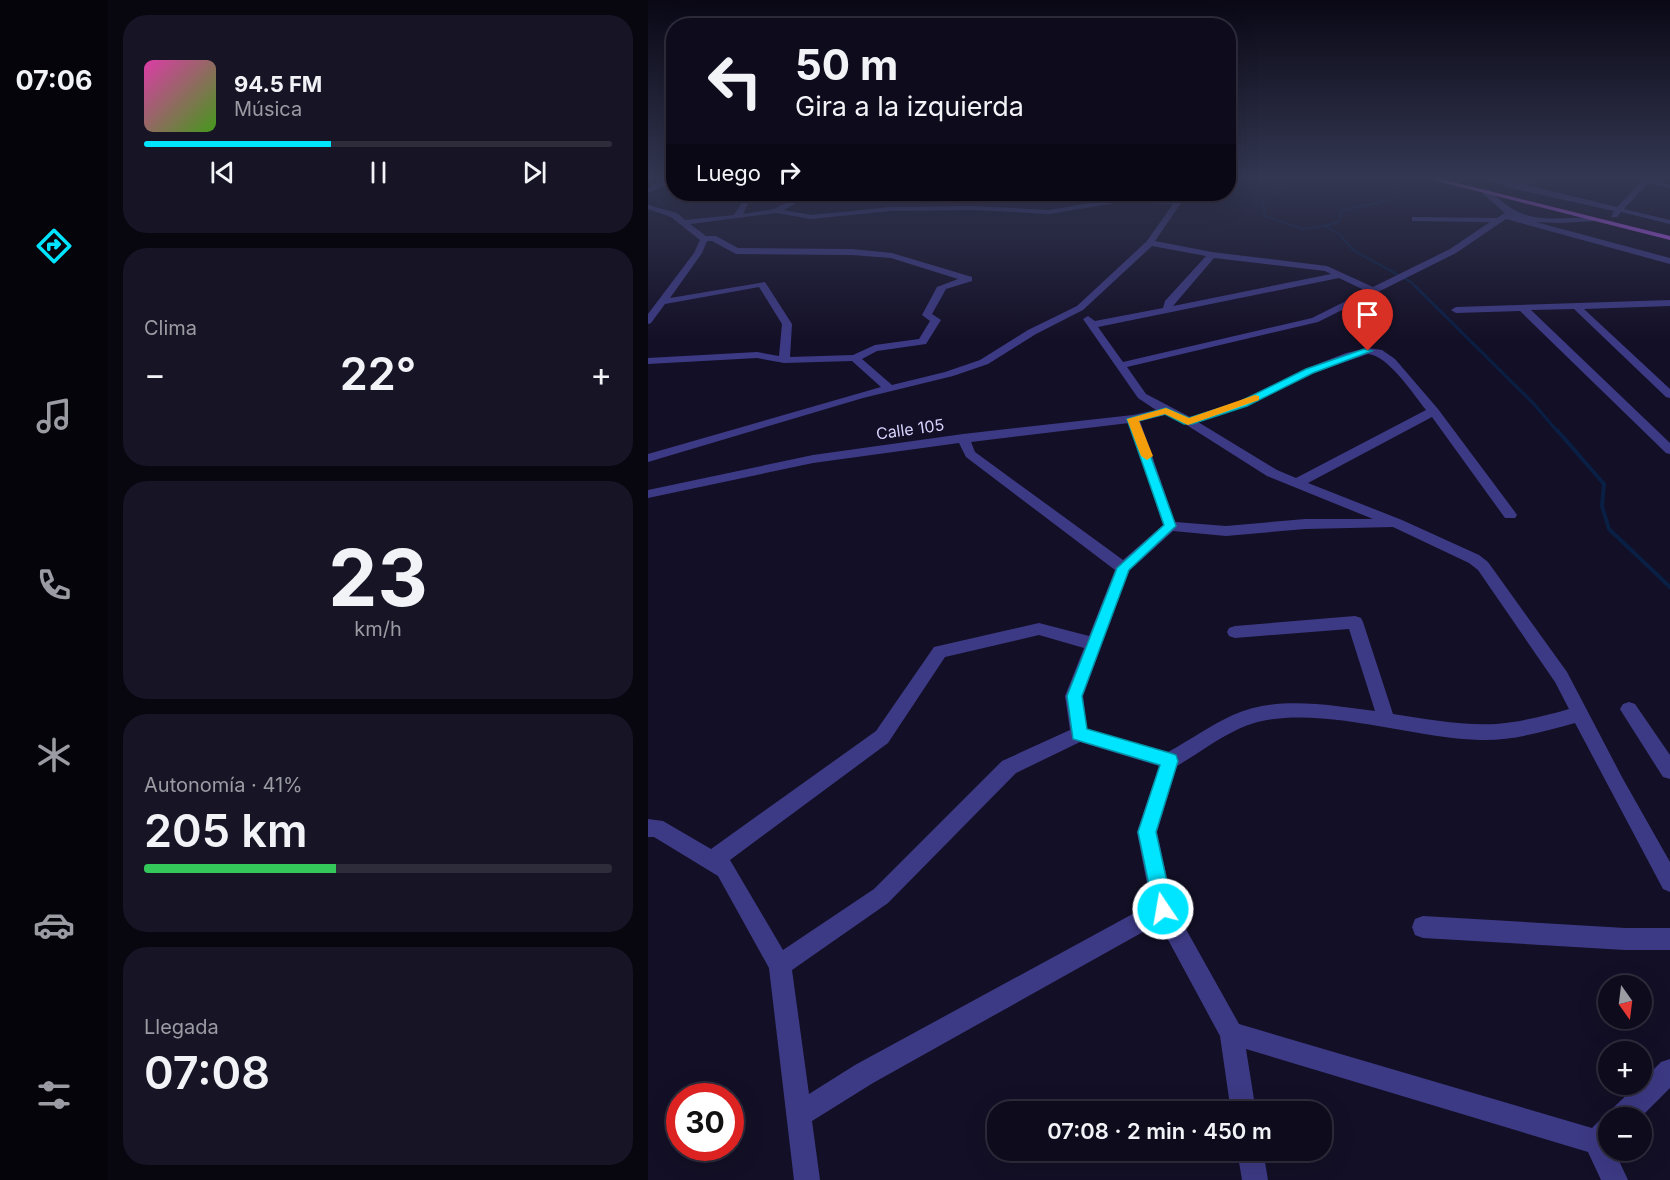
<!DOCTYPE html>
<html lang="es">
<meta charset="utf-8">
<style>
:root{--surface:#0e0b1c;--page:#171425;--text:#f1f3f6;--muted:#9b9ba3;--line:#2e2b3b;--accent:#00e5ff}
body{margin:0;font-family:Inter,sans-serif;background:var(--page);color:var(--text);height:100vh;display:flex;flex-direction:column;font-size:22px;white-space:nowrap}
*{box-sizing:border-box;margin:0}
p{font-size:20px;color:var(--muted)}
.icon{flex:none;width:33px;height:33px;fill:none;stroke:currentColor;stroke-width:2;stroke-linecap:round;stroke-linejoin:round}
.map{position:relative;flex:1;overflow:hidden}
.side{display:flex;flex-direction:column;gap:15px;padding:15px;background:#08060f;width:540px}
.side>*{flex:none}
.guide{position:absolute;left:18px;top:18px;width:570px;height:183px;border-radius:24px;box-shadow:0 6px 24px #0002,0 0 0 2px var(--line);background:#0e0b1c;color:var(--text);overflow:hidden}
.needle{width:39px;rotate:166deg}
.controls{position:absolute;left:950px;top:975px;display:grid;gap:12px}
.controls a{display:grid;place-items:center;width:54px;height:54px;border-radius:50%;background:var(--surface);box-shadow:0 6px 24px #0002,0 0 0 2px var(--line);font-size:30px}
.speed{position:absolute;left:18px;top:1083px;display:flex;gap:12px;font-size:30px;font-weight:700;text-align:center}
.speed>*{display:grid;place-content:center;width:78px;height:78px;border-radius:50%;background:var(--surface);box-shadow:0 6px 24px #0002,0 0 0 2px var(--line);line-height:1}
.speed .limit{border:9px solid #d22;background:#fff;color:#111}
.pin{position:absolute;display:grid;place-items:center;width:51px;height:51px;color:#fff;margin:-62px -26px;border-radius:50% 50% 50% 0;rotate:-45deg;box-shadow:0 0 6px #0007}
.pin .icon{rotate:45deg}
.me{position:absolute;width:66px;margin:-33px;rotate:348deg;stroke-linejoin:round;filter:drop-shadow(0 0 4px #0008)}
.turn{display:flex;align-items:center;gap:21px;height:126px;padding:0 30px;font-size:27px}
.turn .icon{width:78px;height:78px;stroke-width:2.5}
.turn b{display:block;font-size:42px;line-height:51px}
.then{display:flex;align-items:center;height:57px;padding:0 30px;background:#0003;gap:12px;font-size:22px}
.big{font-size:45px;font-weight:600;line-height:1.1}
.side .widget{flex:1;display:flex;flex-direction:column;justify-content:center;gap:9px;min-width:0;padding:0 21px;border-radius:24px;background:var(--page)}
.side .dial{align-items:center;gap:0}
.dial b{font-size:78px;line-height:1}
.song{display:flex;align-items:center;gap:18px}
.cover{width:72px;height:72px;border-radius:9px;background:linear-gradient(135deg,hsl(320 70% 55%),hsl(100 70% 35%))}
.played{height:6px;border-radius:3px;background:linear-gradient(90deg,var(--accent) 40%,var(--line) 40%)}
.keys{display:flex;justify-content:space-around;direction:ltr}
.heat{display:flex;justify-content:space-between;align-items:center;font-size:33px;direction:ltr}
.charge{height:9px;border-radius:4px;background:linear-gradient(90deg,#34c759 41%,var(--line) 0)}
.trip{position:absolute;left:339px;top:1101px;width:345px;height:60px;border-radius:24px;background:var(--surface);box-shadow:0 6px 24px #0002,0 0 0 2px var(--line);font-weight:600;line-height:60px;text-align:center}
main{display:flex;flex:1;min-height:0}
.tab-bar{display:flex;flex-direction:column;width:108px;justify-content:space-around;align-items:center;background:#06040b;color:var(--muted)}
.tab-bar .icon{width:42px;height:42px}
.tab-bar .active{color:var(--accent)}
.tab-bar b{font-size:27px;color:var(--text)}
.map>svg:first-child{display:block}
</style>
<main>
<nav class="tab-bar">
<b>07:06</b>
<svg class="icon active" aria-label="directions" viewBox="0 0 24 24"><path d="M12 3l9 9-9 9-9-9zM9 14v-3h6M13 9l2 2-2 2"/></svg>
<svg class="icon" aria-label="music" viewBox="0 0 24 24"><path d="M9 18V5l10-2v13"/><circle cx="6" cy="18" r="3"/><circle cx="16" cy="16" r="3"/></svg>
<svg class="icon" aria-label="phone" viewBox="0 0 24 24"><path d="M5 4h4l2 5-3 2q2 4 5 5l2-3 5 2v4C11 20 4 13 5 4z"/></svg>
<svg class="icon" aria-label="climate" viewBox="0 0 24 24"><path d="M12 3v18M4 7l16 10M4 17L20 7"/></svg>
<svg class="icon" aria-label="car" viewBox="0 0 24 24"><path d="M5 17H2v-5l4-1 3-4h7l3 4 3 1v5h-3M9 17h6M6 11h13"/><circle cx="7" cy="17" r="2"/><circle cx="17" cy="17" r="2"/></svg>
<svg class="icon" aria-label="filters" viewBox="0 0 24 24"><path d="M4 7h16M4 17h16"/><circle cx="9" cy="7" r="2"/><circle cx="15" cy="17" r="2"/></svg>
</nav>
<section class="side">
<div class="widget">
<div class="song"><i class="cover"></i><div><b>94.5 FM</b><p>Música</p></div></div>
<div class="played"></div>
<div class="keys"><svg class="icon" aria-label="previous" viewBox="0 0 24 24"><path d="M18 5L8 12l10 7zM5 5v14"/></svg><svg class="icon" aria-label="pause" viewBox="0 0 24 24"><path d="M8 5v14M16 5v14"/></svg><svg class="icon" aria-label="next" viewBox="0 0 24 24"><path d="M6 5l10 7-10 7zM19 5v14"/></svg></div>
</div>
<div class="widget"><p>Clima</p>
<div class="heat"><a>−</a><b class="big">22°</b><a>+</a></div>
</div>
<div class="widget dial"><b>23</b><p>km/h</p></div>
<div class="widget"><p>Autonomía · 41%</p><b class="big">205 km</b><div class="charge"></div></div>
<div class="widget"><p>Llegada</p><b class="big">07:08</b></div>
</section>
<div class="map">
<svg width="1022" height="1180" viewBox="0 0 1022 1180">
<rect width="100%" height="100%" fill="#130f26"/>
<g fill="none" stroke-linecap="round" stroke-linejoin="round">
<g stroke="#0a1f44" stroke-width="2">
<path d="M654 176C644 186 627 190 615 199L617 216 655 229 677 226 691 234 705 250 763 282 769 288"/>
<polyline points="677,226 692,221 693,211 740,200 750,194 746,187 730,176"/>
</g>
<polyline stroke="#0a1f44" stroke-width="3" points="767,286 885,403 910,432"/>
<polyline stroke="#0a1f44" stroke-width="4" points="909,430 956,484 954,506 961,529 1022,587"/>
<g fill="#3d3a85" fill-rule="evenodd">
<path d="M827 176C842 175 856 184 871 183 880 183 888 176 898 176L879 185 969 207 999 176H1006L1003 180 1022 184V188L1000 183 976 209 1022 220V224L973 212 969 217H963L966 211 867 189Z"/>
<polygon points="21,177 26,177 26,181 0,193 0,188"/>
<path d="M835 190H841C869 217 884 220 923 218 931 218 939 217 947 217V221L911 223 888 222 1022 258V264L858 219 808 253 670 322 479 367 498 394 542 417 591 402 657 369 698 353 720 348 734 350 747 359 790 409 867 512 869 515 867 518H857L784 417 660 483 754 520 831 555 840 562 919 672 975 779 1022 862V892L1015 889 927 723C897 731 865 741 833 740 765 738 679 707 614 721 584 727 555 751 529 766L509 832 525 906 591 1024 944 1128 951 1121 960 1117V1150H966L980 1180H953L940 1152 598 1049 608 1112H583L572 1036 511 923 225 1083 164 1121 172 1180H146L121 968 70 876 6 837H0V819L15 821 63 849 228 731 286 647 391 623 441 636 467 570 318 457 311 443 165 463 0 498V490L165 455 315 434 485 415 508 410 490 398 435 319 440 316 447 321 515 308 517 301 558 256 504 246 435 310 388 334 340 364 305 376 215 398 0 462V454L233 387 204 361 136 363 109 358 0 364V358L109 352 131 356 134 324 111 287 17 304 3 323 0 324V314L46 253 52 240 23 217 0 209V205L29 213 37 220 86 215C94 202 100 192 117 194L101 202 95 214 126 209 155 194H164L136 210 163 215 243 207 326 206 401 210 473 198 528 200 533 194H539L507 241 564 252 679 266 725 287 802 249 842 222 767 221H764V217L849 218 857 213 835 194ZM473 202 525 204 499 241 429 306 380 330 332 360 297 372 244 385 214 359 229 351 278 344 293 320 284 314 298 289 324 281V277L244 253 204 249 90 248 68 236H58L42 224 128 213 163 219 243 211 326 210 401 214ZM59 241H64L88 254 204 255 243 258 310 279 289 287 274 315 282 321 271 339 227 345 205 355 142 357 144 324 117 282 22 298 54 253ZM566 258 677 271 683 274 525 306ZM691 278 718 291 664 318 475 362 450 327ZM720 354C741 356 765 394 778 410L648 478 629 470 550 422 599 406 665 373ZM517 415 526 417 619 476 725 519H657L578 526 527 522 492 421ZM481 423 515 525 475 560 327 452 323 442ZM745 527 821 563 830 570 907 682 921 709C897 716 872 722 848 724 814 726 779 719 745 714L715 622 713 618 707 616 587 626 581 628 579 632 581 636 587 638 701 629 727 711C682 705 628 695 585 715 563 725 542 740 520 752L439 729 435 696 481 571 525 531 578 536 657 529ZM391 635 436 648 417 696 422 730 354 761 226 889 135 950 82 860 240 743 297 657ZM432 742 511 766 489 832 503 904 207 1065 161 1094 144 970 240 903 368 773Z"/>
<polygon points="1022,300 1022,306 936,309 1022,389 1022,398 1018,397 926,309 883,310 1022,443 1022,454 1018,453 872,311 808,313 803,310 808,307"/>
<polygon points="981,702 987,704 1022,755 1022,779 1015,777 975,714 972,709 975,704"/>
<polygon points="775,916 977,928 1022,928 1022,950 977,950 775,938 767,935 764,927 767,919"/>
<polygon points="1022,1059 1022,1088 992,1118 961,1118 964,1109 990,1084 993,1084 993,1082 1013,1062"/>
<polygon points="589,1150 615,1150 620,1180 594,1180"/>
</g>
<polygon fill="#c25bff" fill-rule="evenodd" points="769,176 781,176 1022,236 1022,240"/>
</g>
<linearGradient id="sky" x2="0" y2="1"><stop stop-color="#0a0815"/><stop offset="0.52" stop-color="#333752"/><stop offset="1" stop-color="#333752" stop-opacity="0"/></linearGradient>
<rect width="1022" height="341" fill="url(#sky)"/>
<polygon fill="#00e5ff" stroke="#0095a6" stroke-width="1.5" points="716,349 724,351 665,373 599,406 544,424 536,424 517,414 490,421 528,526 481,570 434,696 439,729 522,753 528,755 530,761 508,832 525,909 522,916 515,919 508,916 506,909 490,832 512,765 425,739 419,696 469,568 516,525 479,419 518,408 541,418 591,402 658,369"/>
<polygon fill="#f59e0b" points="607,395 611,396 611,400 540,425 517,414 491,421 505,456 499,460 493,456 479,419 518,408 541,418"/>
<g text-anchor="middle" dominant-baseline="central" stroke-width="6" stroke-linejoin="round" paint-order="stroke">
<g font-size="16" fill="#d9d4ff" stroke="#130f26">
<text transform="translate(262 429) rotate(-8)">Calle 105</text>
</g>
</g>
</svg>
<div class="controls">
<a><svg class="needle" viewBox="-14 -14 28 28"><path d="M0-13l5 13h-10z" fill="#e53935"/><path d="M0 13l5-13h-10z" fill="#9b9ba3"/></svg></a>
<a>+</a>
<a>−</a>
</div>
<div class="speed"><div class="limit">30</div></div>
<div class="pin" style="left:720px;top:351px;background:#d93025"><svg class="icon" aria-label="arrive" viewBox="0 0 24 24"><path d="M6 21V4h12l-3 4 3 4H6"/></svg></div>
<svg class="me" style="left:515px;top:909px" viewBox="-20 -20 40 40"><circle r="17" fill="#00e5ff" stroke="#fff" stroke-width="3"/><path d="M0-11L8 9 0 5-8 9z" fill="#fff"/></svg>
<div class="trip">07:08 · 2 min · 450 m</div>
<div class="guide">
<div class="turn"><svg class="icon" aria-label="left" viewBox="0 0 24 24"><path d="M17 20v-9H6M10 6l-5 5 5 5"/></svg><div><b>50 m</b>Gira a la izquierda</div></div>
<div class="then">Luego<svg class="icon" aria-label="right" viewBox="0 0 24 24"><path d="M7 20v-9h11M14 6l5 5-5 5"/></svg></div>
</div>
</div>
</main>
